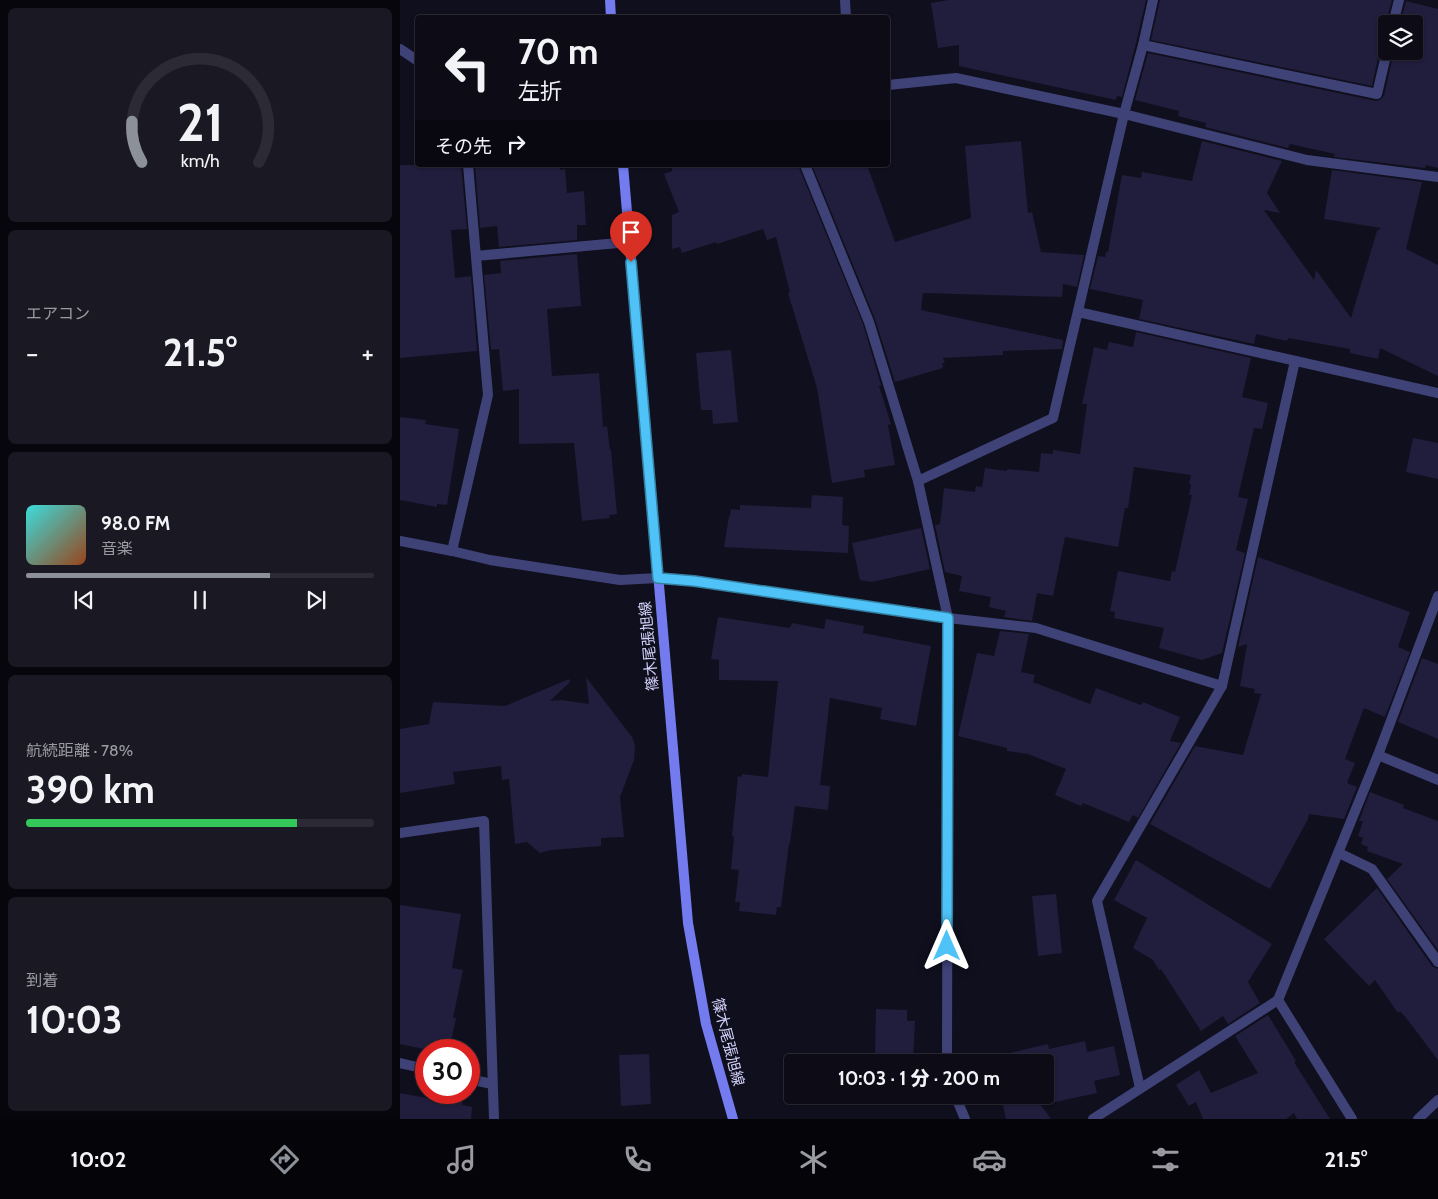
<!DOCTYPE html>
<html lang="ja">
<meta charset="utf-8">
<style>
:root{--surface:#0c0b16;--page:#1a1923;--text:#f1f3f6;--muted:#9a9ba1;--line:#2c2b35;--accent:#8c9099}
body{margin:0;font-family:Cabin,"Noto Sans JP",sans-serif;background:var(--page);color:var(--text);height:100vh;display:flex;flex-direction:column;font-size:19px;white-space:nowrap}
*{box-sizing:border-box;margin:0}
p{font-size:16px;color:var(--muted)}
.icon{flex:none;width:28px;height:28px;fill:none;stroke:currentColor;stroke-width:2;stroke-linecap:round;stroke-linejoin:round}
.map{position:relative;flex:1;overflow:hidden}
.side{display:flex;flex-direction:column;gap:8px;padding:8px;background:#07060c;width:400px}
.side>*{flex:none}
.guide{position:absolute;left:15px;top:15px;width:475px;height:152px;border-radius:5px;box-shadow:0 1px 4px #0004,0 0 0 1px var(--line);background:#0c0b16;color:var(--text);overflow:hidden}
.tools{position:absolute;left:978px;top:15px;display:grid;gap:10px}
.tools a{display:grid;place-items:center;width:45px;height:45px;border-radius:5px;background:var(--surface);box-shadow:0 1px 4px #0004,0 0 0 1px var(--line);font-size:25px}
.speed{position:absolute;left:15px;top:1039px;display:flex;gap:10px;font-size:25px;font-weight:700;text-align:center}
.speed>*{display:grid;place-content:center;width:65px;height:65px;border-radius:50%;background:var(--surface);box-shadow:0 1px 4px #0004,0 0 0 1px var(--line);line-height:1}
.speed .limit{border:8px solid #d22;background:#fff;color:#111}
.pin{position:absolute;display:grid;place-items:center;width:42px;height:42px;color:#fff;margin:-51px -21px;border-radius:50% 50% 50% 0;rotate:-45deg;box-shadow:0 0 5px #0007}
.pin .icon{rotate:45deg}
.me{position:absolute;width:55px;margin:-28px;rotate:0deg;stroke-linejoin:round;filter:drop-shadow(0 0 4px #0008)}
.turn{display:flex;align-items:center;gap:18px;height:105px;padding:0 20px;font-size:22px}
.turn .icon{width:65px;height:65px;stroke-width:2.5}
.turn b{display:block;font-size:35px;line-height:42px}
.then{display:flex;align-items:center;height:48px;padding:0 20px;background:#0003;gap:10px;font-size:19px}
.big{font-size:38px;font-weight:800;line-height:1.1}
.side .tile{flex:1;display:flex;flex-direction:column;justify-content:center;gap:8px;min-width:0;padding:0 18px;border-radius:8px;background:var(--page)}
.side .dial{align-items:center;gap:0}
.dial svg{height:130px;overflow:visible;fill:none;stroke:var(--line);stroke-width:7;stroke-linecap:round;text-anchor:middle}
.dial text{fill:var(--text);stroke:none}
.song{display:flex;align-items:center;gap:15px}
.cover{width:60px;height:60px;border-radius:8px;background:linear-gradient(135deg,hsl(180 70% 55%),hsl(20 70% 35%))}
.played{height:5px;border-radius:2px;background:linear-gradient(90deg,var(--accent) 70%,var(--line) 70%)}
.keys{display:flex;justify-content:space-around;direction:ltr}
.heat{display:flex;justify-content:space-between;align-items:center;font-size:28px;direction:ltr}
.charge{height:8px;border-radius:4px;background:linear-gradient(90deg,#34c759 78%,var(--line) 0)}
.trip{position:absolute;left:384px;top:1054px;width:270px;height:50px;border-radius:5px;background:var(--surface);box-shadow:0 1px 4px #0004,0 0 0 1px var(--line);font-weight:800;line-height:50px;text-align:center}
.dock{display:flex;height:80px;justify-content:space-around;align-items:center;background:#050409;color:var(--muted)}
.dock .icon{width:35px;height:35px}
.dock .active{color:var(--accent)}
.dock b{font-size:22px;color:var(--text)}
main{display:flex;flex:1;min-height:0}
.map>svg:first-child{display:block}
</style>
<main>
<section class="side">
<div class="tile dial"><svg viewBox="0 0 100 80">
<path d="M14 69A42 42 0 1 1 86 69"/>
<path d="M14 69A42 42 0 0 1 8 44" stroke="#8c9099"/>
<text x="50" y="56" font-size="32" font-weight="700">21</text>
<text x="50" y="72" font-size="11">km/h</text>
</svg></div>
<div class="tile"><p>エアコン</p>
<div class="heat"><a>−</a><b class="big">21.5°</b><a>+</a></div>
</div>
<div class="tile">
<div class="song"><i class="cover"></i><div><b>98.0 FM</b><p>音楽</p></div></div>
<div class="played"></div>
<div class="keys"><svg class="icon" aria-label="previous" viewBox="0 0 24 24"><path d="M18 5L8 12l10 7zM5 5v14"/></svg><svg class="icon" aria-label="pause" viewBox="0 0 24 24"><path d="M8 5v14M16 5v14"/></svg><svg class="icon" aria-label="next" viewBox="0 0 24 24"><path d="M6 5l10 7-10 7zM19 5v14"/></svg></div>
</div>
<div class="tile"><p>航続距離 · 78%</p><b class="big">390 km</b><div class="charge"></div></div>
<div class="tile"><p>到着</p><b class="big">10:03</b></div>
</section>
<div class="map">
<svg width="1038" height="1119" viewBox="0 0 1038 1119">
<rect width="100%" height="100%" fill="#100f1e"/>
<g fill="#211d3c">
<polygon points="549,0 746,0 736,43 722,97 717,96 716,100 559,66 559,45 538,48 531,3"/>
<polygon points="760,0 992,0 986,22 986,44 982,46 980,49 972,86 751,40"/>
<polygon points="1006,1 1038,9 1038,168 1026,165 1025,168 934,157 935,154 890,144 888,148 805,127 806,123 778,116 779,111 735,100 748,53 976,101 980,100 984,96 994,51 1014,51 1014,24 1000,24"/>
<polygon points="621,141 628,213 632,212 641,252 684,255 677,287 663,284 662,297 523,293 521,310 663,340 662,349 603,351 603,355 543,358 545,363 542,363 543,368 495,382 475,319 412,165 467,165 495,242 571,218 565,146"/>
<polygon points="802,141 882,161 867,193 880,213 864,210 914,280 916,270 951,318 977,231 981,228 924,219 932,170 1022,182 1006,249 1038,265 1038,376 980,348 978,359 950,353 950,349 888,338 887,341 856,334 854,344 739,319 743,300 690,289 698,256 705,257 706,252 708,252 722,175 741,178 742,172 792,181"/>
<polygon points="0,165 61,165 67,229 51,230 55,278 71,276 77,351 0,358"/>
<polygon points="75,165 160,165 160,170 165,169 167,193 184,191 186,225 177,225 177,240 99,247 97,226 80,228"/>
<polygon points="272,165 398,165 463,324 481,385 479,386 491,424 488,425 495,465 464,470 465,477 432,483 417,388 388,293 390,292 376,237 367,240 363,229 317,244 316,242 282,253 280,247 272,249 272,215 279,212 264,174 272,171"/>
<polygon points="177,254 181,306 147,309 152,376 199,373 203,427 207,426 210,450 211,450 217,514 209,515 210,518 182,521 174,443 119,444 119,389 103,391 99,349 91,350 84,275 101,273 100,261"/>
<polygon points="736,332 851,358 842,397 868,403 862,429 854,428 838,497 848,499 836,550 845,553 822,653 802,660 759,648 764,628 714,618 715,612 710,611 718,571 770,581 772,571 775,572 792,495 789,495 791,484 789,484 791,475 734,467 728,508 725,508 718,547 665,537 653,596 637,593 632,621 604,617 606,611 589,607 591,597 559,591 562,576 545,572 535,525 540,524 544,488 575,492 576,486 582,487 585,468 607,471 607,469 639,472 641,453 653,454 653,450 680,454 687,404 682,404 694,347 707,350 709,342 733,347"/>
<polygon points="331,350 338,422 313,424 312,410 301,410 296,353"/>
<polygon points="0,417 26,420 25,424 59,429 47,505 37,504 37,507 0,500"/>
<polygon points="1013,438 1038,443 1038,479 1006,472"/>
<polygon points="412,495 443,497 442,525 449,526 448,553 324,547 329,516 330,516 331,509 340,510 340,505 411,508"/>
<polygon points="521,528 530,569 472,582 460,580 452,543"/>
<polygon points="858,557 1010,612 998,647 1010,652 985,717 964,708 945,759 955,763 947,783 957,787 944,819 909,814 908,819 870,889 750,824 795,746 843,755 861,694 854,693 855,689 840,686 847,644 838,647"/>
<polygon points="318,617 390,628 392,623 424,629 426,619 464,626 463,633 531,646 516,726 480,719 482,708 430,698 420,785 430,786 428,810 395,806 390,843 389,843 381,907 377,907 376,915 339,911 340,902 335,902 339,870 331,869 334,837 332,836 338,776 342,777 342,774 368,777 378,681 319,680 319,660 311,659"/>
<polygon points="600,631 629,634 621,672 635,675 633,682 690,704 696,688 741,705 743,702 780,717 770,741 781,743 738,818 733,815 729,822 683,803 681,806 655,795 666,769 628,754 607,751 607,748 558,736 577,653 594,656"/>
<polygon points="1022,658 1038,664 1038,739 998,722"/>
<polygon points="186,677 232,737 235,745 234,760 220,797 224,837 201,838 201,846 151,850 140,853 127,842 115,844 109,779 102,780 101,766 53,772 55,784 0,793 0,729 29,724 33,702 105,706 169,679 170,682 150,701 161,700 189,704"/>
<polygon points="970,792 1004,805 1003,808 1038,821 1038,950 987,879 1003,864 967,851 968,847 961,844 963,838 958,836 963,821 959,821"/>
<polygon points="736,860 872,944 848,982 860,1003 828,1024 823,1016 801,1031 761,969 759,970 753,960 733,948 747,918 714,900"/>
<polygon points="977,888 1032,966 1038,969 1038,1060 1007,1019 1000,1011 998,1013 975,980 969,986 924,939"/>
<polygon points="656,894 662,953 638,956 632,896"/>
<polygon points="0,905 61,914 52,968 63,970 53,1018 56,1018 49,1050 29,1050 0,1044"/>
<polygon points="476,1009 507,1010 507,1021 515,1021 513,1062 421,1062 422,1055 475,1057"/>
<polygon points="868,1015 896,1061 894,1062 930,1119 897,1119 894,1113 886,1119 803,1119 796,1102 789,1106 776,1085 799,1070 811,1093 858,1073 835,1036"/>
<polygon points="685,1041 687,1052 714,1046 720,1075 694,1081 697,1093 641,1105 651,1119 606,1119 601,1095 645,1095 645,1062 594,1062 592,1057 648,1044 649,1049"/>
<polygon points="249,1054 251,1104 221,1106 219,1055"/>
<polygon points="39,1092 52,1092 64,1095 62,1105 72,1107 71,1119 0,1119 0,1093 37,1100"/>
<polygon points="420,1095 512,1095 512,1103 460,1104 460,1099 420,1098"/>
</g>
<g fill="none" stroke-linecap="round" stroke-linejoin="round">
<g stroke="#3f4277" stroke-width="10">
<polyline points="445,0 446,18"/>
<polyline points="993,24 999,0"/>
<polyline points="743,45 977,94 987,51"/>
<polyline points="0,49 18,61"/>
<polyline points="488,85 556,78 724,114 907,160 1038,177"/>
<polyline points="405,165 469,322 518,481 548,618 547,1062"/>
<polyline points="76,256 229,242"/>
<polyline points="678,312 1038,393"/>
<polyline points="518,481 653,418 724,114 743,45 753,0"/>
<polyline points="0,541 52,551 90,560 220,580 258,578 295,581 548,618 636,628 822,686"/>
<polyline points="52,551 88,395 68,165"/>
<polyline points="978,755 1038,780"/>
<polyline points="0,833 84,821 94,1119"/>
<polyline points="939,853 972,869 1038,962"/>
<polyline points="878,1000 952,1119"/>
<polyline points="0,1063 26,1069"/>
<polyline points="69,1079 92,1084"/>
<polyline points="740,1088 697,901 822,686 895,361"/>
<polyline points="555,1095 565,1119"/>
<polyline points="693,1119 878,1000 978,755 1038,596"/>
<polyline points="1018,1119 1038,1100"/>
</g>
<g stroke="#737bee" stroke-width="10">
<polyline points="210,0 211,18"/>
<polyline points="223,165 288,923 306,1024 333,1119"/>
</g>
</g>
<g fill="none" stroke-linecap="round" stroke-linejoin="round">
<g stroke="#337fa1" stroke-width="12">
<polyline id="route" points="231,262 258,578 294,581 548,618 547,946"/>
</g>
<use href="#route" stroke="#4fc3f7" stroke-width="9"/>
</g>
<g text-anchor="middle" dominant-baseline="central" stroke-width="5" stroke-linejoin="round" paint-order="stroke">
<g font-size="15" fill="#d2d1f9" stroke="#100f1e">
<text transform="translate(249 646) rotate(-95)">篠木尾張旭線</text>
<text transform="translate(328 1042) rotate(76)">篠木尾張旭線</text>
</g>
</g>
</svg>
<div class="tools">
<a><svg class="icon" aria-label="layers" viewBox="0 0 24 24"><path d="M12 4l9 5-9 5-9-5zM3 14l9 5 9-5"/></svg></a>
</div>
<div class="speed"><div class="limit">30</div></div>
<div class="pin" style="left:231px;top:262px;background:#d93025"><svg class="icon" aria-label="arrive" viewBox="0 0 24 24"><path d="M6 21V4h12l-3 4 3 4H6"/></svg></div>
<svg class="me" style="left:547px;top:946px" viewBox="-20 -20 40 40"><path d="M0-17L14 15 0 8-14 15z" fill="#4fc3f7" stroke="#fff" stroke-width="4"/></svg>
<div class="trip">10:03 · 1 分 · 200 m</div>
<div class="guide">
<div class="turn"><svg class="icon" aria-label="left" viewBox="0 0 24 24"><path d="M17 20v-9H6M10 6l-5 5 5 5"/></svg><div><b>70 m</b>左折</div></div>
<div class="then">その先<svg class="icon" aria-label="right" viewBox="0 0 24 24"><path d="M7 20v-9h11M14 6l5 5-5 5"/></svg></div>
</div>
</div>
</main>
<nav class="dock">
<b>10:02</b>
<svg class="icon active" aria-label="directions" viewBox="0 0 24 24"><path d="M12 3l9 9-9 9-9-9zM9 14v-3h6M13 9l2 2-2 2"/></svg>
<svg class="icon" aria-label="music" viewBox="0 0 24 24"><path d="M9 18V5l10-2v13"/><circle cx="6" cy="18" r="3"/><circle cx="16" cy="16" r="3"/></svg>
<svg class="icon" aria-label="phone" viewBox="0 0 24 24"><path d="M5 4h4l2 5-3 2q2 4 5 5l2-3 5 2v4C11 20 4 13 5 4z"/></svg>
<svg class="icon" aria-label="climate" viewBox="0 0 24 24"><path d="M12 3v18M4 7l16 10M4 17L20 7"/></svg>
<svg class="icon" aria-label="car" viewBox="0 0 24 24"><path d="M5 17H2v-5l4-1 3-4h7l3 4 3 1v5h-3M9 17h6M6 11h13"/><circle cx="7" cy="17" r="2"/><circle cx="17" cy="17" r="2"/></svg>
<svg class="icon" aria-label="filters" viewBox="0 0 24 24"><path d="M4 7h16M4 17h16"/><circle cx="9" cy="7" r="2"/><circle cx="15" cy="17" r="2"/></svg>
<b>21.5°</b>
</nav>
